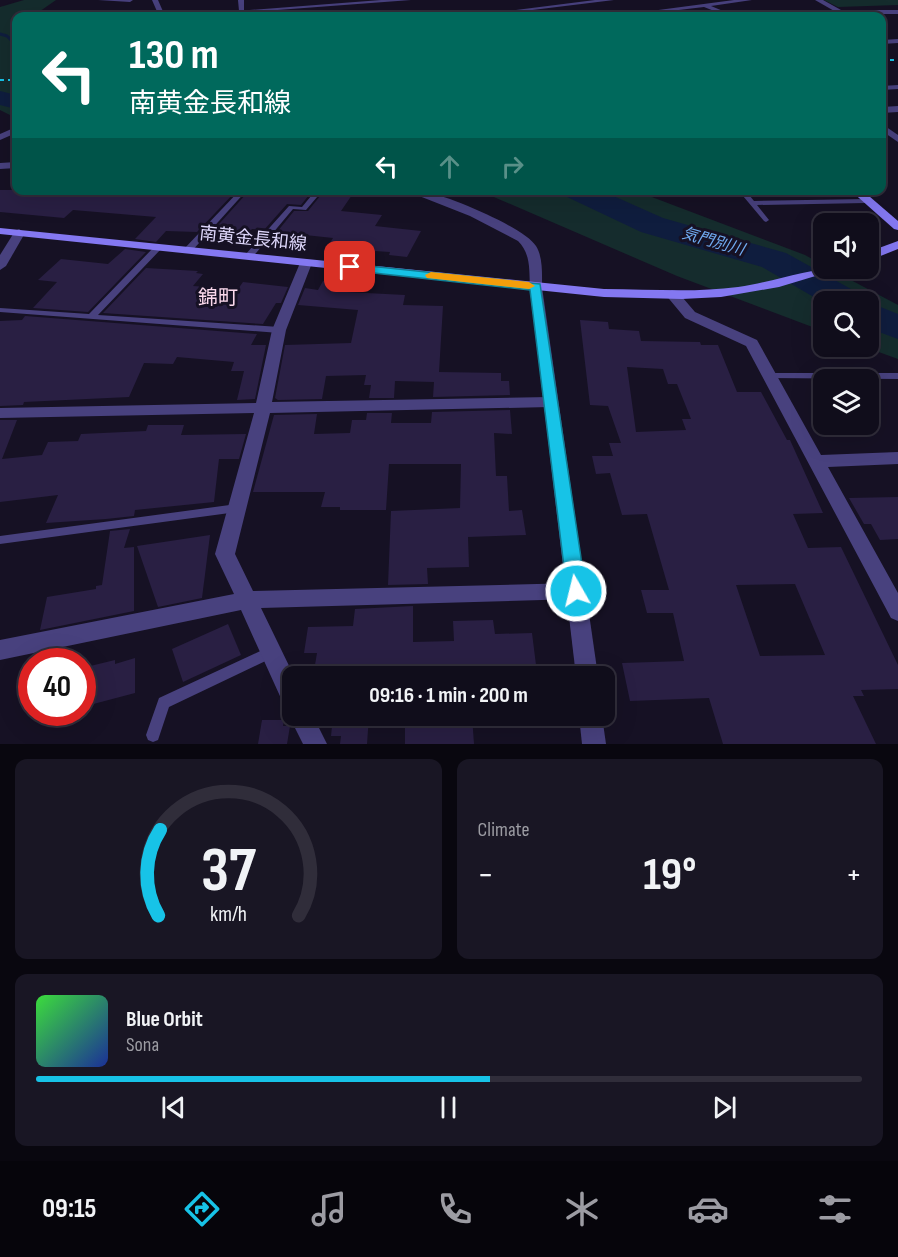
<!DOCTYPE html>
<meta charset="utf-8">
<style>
:root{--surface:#100d1b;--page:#191624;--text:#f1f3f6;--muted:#9c9ca3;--line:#302d3a;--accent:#17c3e7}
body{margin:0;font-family:"Sofia Sans Condensed","Noto Sans JP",sans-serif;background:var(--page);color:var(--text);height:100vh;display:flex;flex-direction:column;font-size:22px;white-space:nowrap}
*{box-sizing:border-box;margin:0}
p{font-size:20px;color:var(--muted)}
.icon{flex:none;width:33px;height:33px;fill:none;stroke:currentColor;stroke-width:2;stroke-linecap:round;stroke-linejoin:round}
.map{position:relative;height:744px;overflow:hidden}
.panel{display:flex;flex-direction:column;gap:15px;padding:15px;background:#09070f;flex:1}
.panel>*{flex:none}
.banner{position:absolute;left:12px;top:12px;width:874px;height:183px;border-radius:12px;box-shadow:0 6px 24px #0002,0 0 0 2px var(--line);background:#00695c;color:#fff;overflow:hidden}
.fabs{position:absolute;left:813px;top:213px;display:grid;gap:12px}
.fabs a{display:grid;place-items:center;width:66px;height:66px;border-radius:12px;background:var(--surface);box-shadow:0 6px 24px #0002,0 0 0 2px var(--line);font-size:30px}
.speed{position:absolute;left:18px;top:648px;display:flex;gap:12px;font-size:30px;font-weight:700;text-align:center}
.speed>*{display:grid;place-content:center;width:78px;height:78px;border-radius:50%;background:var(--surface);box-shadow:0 6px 24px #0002,0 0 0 2px var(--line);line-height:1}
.speed .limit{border:9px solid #d22;background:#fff;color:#111}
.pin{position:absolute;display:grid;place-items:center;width:51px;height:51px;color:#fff;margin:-26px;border-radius:12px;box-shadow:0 3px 9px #0006}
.me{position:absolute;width:66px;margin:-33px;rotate:352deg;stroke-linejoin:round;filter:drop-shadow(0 0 4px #0008)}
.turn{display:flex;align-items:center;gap:21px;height:126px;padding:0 18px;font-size:27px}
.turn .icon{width:78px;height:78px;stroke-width:2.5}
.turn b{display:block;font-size:42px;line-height:51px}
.lanes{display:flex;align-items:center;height:57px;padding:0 18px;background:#0003;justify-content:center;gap:30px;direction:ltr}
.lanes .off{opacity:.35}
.big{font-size:45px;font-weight:700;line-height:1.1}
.panel .tile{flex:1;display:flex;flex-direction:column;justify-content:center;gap:9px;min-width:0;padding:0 21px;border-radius:12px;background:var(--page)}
.panel .dial{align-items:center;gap:0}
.dial svg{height:156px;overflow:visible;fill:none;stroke:var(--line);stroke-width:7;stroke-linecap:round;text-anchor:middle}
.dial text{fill:var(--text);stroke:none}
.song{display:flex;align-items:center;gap:18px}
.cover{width:72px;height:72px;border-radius:9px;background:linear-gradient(135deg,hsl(120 70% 55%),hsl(230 70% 35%))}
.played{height:6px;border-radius:3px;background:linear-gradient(90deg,var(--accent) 55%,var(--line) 55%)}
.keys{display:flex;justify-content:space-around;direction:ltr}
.heat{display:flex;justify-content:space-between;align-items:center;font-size:33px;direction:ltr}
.panel .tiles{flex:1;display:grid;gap:15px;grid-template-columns:1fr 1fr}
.tile:last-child{grid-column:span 2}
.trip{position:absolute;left:282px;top:666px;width:333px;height:60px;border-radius:12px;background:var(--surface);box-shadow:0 6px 24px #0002,0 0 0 2px var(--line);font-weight:700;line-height:60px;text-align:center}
.dock{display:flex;height:96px;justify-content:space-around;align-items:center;background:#06050b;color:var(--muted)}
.dock .icon{width:42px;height:42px}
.dock .selected{color:var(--accent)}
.dock b{font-size:27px;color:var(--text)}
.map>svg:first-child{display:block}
</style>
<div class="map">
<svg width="898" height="744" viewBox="0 0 898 744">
<rect width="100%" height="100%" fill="#161124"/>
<g fill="#152c2d">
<polygon points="24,0 56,0 33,16 16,16 16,118 0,110 0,7"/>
<polygon points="824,0 898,0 898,5 838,7"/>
<polygon points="480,191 636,191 805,255 823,265 824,268 830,269 898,305 898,359 865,347 868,346 868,302 824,302 823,331 677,276"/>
</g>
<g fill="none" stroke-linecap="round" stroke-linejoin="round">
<polyline stroke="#0f1d3e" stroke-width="3" points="0,34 7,36 16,45"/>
<g fill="#0f1d3e" fill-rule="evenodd">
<polygon points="0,91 16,95 16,109 0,105"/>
<polygon points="561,190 600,190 663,218 786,253 860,294 865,302 824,303 762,267 641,232 565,196"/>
<polygon points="868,302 898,314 898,339 868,328"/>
</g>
</g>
<g fill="#291f43" fill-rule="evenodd">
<polygon points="0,190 46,190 79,194 83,190 235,192 197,232 166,231 156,242 135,239 156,217 73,210 64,218 0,212"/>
<polygon points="299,190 313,190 301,205 287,204 264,230 252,229 245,236 211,233 247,193 293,197"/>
<polygon points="325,190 354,192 341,211 382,215 375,226 421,231 407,257 389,255 390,252 327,248 333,238 277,232 294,211 308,211"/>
<polygon points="125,249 146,252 88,312 33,308 57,282 38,280 61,259 108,264"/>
<polygon points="146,268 198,271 196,273 203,274 193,286 238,289 243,282 288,287 281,303 276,303 263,324 103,313"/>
<polygon points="323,281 351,284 347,292 405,295 403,305 443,306 439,372 501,373 501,381 509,381 510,395 433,397 434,382 395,381 394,398 369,398 371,385 364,385 366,375 326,376 322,399 278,400 275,398 285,345 351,343 358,310 298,305 305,288 318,290"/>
<polygon points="25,316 257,334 251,345 266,345 255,399 237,400 244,371 231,371 234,362 177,357 173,364 144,363 129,397 24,402 23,405 0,406 0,321 22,320"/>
<path d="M580 320 608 322 609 329 639 331 641 341 700 342 701 345H718L737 392H761L787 440H790L823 513 793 514 808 548 841 547 898 665V689L861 690 864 696H853L876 744H723L709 698 630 701 622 663 684 661 673 613H647L641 590H669L647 514 622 515 610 473 596 474 592 456H613L609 443H621L608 406 590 405ZM627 367 663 369 668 384H677L691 419H682L686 430 636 432ZM795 584 825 655 760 656 736 585Z"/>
<polygon points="510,410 512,434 494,433 496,476 507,476 509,511 522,510 526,535 468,537 469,567 427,568 428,584 388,585 391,511 460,508 461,464 389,464 386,510 340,510 340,507 321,507 325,492 253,492 274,415 317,414 314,434 350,433 352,420 366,420 367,413 392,413 391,423 431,423 432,412"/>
<polygon points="0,420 17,420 2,459 42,455 48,442 78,441 81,434 146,431 148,425 184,425 181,435 246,434 239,459 219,459 214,502 135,510 134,516 106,519 46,523 58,495 0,502"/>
<polygon points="898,497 898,539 880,540 871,524 864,524 849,498"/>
<polygon points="130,529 124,548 134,547 134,611 40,630 47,597 96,589 96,586 102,585 110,531"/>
<polygon points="210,535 202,598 158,607 137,546"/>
<polygon points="413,606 413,642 454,641 453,621 493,620 495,634 532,633 537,673 337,676 338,665 315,665 317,653 304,653 308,627 353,626 355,609"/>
<polygon points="228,624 241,655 183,682 172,649"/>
<polygon points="135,658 135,693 82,707 82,668 115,660 115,664"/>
<polygon points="333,716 369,716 367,744 340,744 341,736 331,736"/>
<polygon points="405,716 472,716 474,744 405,744"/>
<polygon points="262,720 284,720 283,726 290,726 287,744 258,744"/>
</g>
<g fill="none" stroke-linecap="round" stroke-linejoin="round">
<g fill="#48417e" fill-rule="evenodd">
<polygon points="240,190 247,190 190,253 184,253 184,249"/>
<polygon points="316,190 323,190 306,210 293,209 251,259 245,259 245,255 289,206 302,207"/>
<polygon points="738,190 745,190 754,201 866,199 869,201 866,203 757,205 769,220 766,222 764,221"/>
<polygon points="155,246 161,246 162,248 98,315 279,327 283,330 279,333 0,312 0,308 89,314"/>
<polygon points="770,373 898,373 898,379 767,378 765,376 767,374"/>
<polygon points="237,504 241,505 242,508 241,511 237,512 0,544 0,536"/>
<polygon points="271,646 276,648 278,652 276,656 169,707 158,740 153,742 148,740 146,735 159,698"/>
</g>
<g fill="#48417e" fill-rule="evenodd">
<polygon points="98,0 133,0 130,2"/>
<polygon points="238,0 244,0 244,12 239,11"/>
<polygon points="595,0 614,0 483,16 467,16"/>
<polygon points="734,0 752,0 711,6 735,16 727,16 704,7 628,16 613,16"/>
<polygon points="815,0 823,0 841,10 898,10 898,14 848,14 850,16 843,16"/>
<polygon points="898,39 898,43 882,44 882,40"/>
<polygon points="898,85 898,89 882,90 882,86"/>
<polygon points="898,106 898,112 882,113 882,107"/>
<polygon points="882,124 898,135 898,142 882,131"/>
<polygon points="16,162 16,168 0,169 0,163"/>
<path d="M404 190C410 190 417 190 423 191 446 195 524 227 536 246 543 257 542 274 542 287L541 290 536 291 530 287C529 270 531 254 518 241L470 216Z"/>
<polygon points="19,229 25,233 6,266 0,270 0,255 15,231"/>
<polygon points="306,259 312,263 286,330 272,402 550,397 558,402 550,407 270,413 235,554 253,591 576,583 583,585 586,591 583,597 576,599 261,608 294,676 292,708 284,705 241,610 0,660 0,640 234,594 215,554 254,413 0,418 0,408 256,403 272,330 300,263"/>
<polygon points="672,290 677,291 695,312 757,340 821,455 898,452 898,464 828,467 898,593 898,621 891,618 746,346 685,318 665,294"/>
<polygon points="292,709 292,716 313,716 327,744 303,744 289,716"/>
</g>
<g fill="#48417e" fill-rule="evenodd">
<polygon points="152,0 158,0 165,16 159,16"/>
<polygon points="381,0 411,0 196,16 172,16"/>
<polygon points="16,127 16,133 0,140 0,134"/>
<polygon points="536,283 542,287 598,676 576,676 530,287"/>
<polygon points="579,716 602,716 606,744 582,744"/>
</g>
<g fill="#8478f1" fill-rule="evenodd">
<polygon points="850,190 862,190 898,221 898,230 894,229"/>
<path d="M0 228 604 289C649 289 693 293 738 287 774 282 808 268 842 268L779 287 721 297 682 299 604 297 0 234Z"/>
<polygon points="898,241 898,249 868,261 868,252"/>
</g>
<g stroke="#17c3e7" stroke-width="2" stroke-dasharray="4 4" stroke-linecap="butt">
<polyline points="882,60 898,60"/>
<polyline points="0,80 16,80"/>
</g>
</g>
<polygon fill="#17c3e7" stroke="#0f7f96" stroke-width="1.5" points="350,264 540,284 586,591 583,596 576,598 570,596 567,591 530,290 346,270 344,267"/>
<polygon fill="#f59e0b" points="431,272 529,282 535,286 529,289 427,278 425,275"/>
<g text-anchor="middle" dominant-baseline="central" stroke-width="6" stroke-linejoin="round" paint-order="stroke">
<g font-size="16" font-style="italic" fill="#70abf1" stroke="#161124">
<text transform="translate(713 242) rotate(16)">気門別川</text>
</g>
<g font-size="18" fill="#ded7fb" stroke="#161124">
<text transform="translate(253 239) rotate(6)">南黄金長和線</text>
</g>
<g font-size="20" fill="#fbd9ec" stroke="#161124">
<text x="218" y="298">錦町</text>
</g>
</g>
</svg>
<div class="fabs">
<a><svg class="icon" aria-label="sound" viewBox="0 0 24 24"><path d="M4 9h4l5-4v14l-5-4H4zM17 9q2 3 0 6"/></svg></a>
<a><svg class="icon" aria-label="search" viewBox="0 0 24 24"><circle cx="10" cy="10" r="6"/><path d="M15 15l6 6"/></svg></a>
<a><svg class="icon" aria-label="layers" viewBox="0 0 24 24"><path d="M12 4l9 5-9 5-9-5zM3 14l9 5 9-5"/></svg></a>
</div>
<div class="speed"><div class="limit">40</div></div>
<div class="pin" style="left:350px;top:267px;background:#d93025"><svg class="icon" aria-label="arrive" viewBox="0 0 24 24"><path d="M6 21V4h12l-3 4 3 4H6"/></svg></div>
<svg class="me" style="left:576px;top:591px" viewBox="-20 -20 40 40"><circle r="17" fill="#17c3e7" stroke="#fff" stroke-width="3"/><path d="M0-11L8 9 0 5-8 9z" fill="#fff"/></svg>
<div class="trip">09:16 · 1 min · 200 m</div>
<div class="banner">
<div class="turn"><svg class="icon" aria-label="left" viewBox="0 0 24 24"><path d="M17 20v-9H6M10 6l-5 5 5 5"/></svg><div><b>130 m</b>南黄金長和線</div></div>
<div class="lanes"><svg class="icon" aria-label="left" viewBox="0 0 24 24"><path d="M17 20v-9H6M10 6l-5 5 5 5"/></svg><svg class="icon off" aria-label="ahead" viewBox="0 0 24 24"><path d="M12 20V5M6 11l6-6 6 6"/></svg><svg class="icon off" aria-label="right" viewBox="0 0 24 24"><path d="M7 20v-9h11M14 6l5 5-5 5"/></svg></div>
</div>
</div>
<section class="panel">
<div class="tiles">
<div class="tile dial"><svg viewBox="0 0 100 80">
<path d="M14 69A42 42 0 1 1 86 69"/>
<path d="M14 69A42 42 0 0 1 15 25" stroke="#17c3e7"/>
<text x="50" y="56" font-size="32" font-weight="700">37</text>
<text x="50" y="72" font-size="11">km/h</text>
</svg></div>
<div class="tile"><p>Climate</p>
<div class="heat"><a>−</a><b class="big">19°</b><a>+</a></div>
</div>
<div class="tile">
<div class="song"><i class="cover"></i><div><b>Blue Orbit</b><p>Sona</p></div></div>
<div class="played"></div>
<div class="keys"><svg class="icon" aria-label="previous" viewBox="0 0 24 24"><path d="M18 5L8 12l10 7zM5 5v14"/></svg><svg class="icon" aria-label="pause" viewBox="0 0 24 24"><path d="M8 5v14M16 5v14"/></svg><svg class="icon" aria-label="next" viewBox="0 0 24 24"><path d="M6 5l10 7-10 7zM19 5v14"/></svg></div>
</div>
</div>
</section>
<nav class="dock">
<b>09:15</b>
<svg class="icon selected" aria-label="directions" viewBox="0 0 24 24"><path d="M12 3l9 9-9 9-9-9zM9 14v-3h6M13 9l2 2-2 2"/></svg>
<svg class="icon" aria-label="music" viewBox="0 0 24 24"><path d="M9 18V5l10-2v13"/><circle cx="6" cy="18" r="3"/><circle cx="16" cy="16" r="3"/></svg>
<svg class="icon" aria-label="phone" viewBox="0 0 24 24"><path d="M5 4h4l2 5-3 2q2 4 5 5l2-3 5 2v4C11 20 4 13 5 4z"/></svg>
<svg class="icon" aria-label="climate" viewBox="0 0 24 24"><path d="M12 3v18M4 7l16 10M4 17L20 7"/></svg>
<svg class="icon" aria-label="car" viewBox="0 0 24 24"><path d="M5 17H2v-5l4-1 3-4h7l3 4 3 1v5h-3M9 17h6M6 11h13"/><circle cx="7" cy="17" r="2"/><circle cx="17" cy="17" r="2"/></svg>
<svg class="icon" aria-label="filters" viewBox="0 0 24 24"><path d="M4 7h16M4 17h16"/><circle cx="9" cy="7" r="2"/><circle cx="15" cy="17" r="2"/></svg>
</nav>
